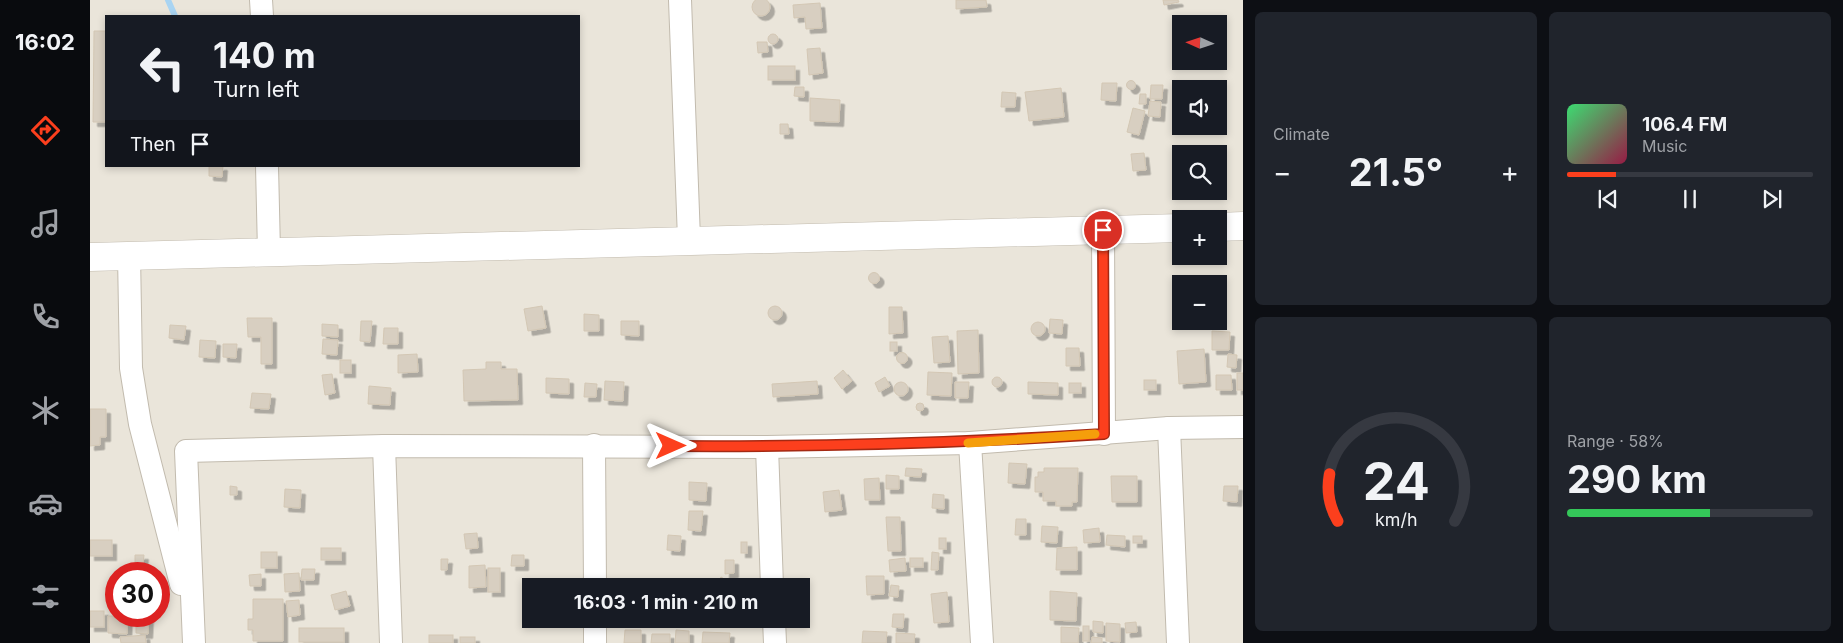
<!DOCTYPE html>
<meta charset="utf-8">
<style>
:root{--surface:#171b24;--page:#20242c;--text:#f1f3f6;--muted:#9ea1a6;--line:#363941;--accent:#fc3f1d}
body{margin:0;font-family:Inter,sans-serif;background:var(--page);color:var(--text);height:100vh;display:flex;flex-direction:column;font-size:19px;white-space:nowrap}
*{box-sizing:border-box;margin:0}
p{font-size:16px;color:var(--muted)}
.icon{flex:none;width:28px;height:28px;fill:none;stroke:currentColor;stroke-width:2;stroke-linecap:round;stroke-linejoin:round}
.map{position:relative;flex:1;overflow:hidden}
.drawer{display:flex;flex-direction:column;gap:12px;padding:12px;background:#0d0f14;width:600px}
.drawer>*{flex:none}
.banner{position:absolute;left:15px;top:15px;width:475px;height:152px;border-radius:0px;box-shadow:0 2px 8px #0003;background:#171b24;color:var(--text);overflow:hidden}
.needle{width:32px;rotate:273deg}
.fabs{position:absolute;left:1082px;top:15px;display:grid;gap:10px}
.fabs a{display:grid;place-items:center;width:55px;height:55px;border-radius:0px;background:var(--surface);box-shadow:0 2px 8px #0003;font-size:25px}
.speed{position:absolute;left:15px;top:562px;display:flex;gap:10px;font-size:25px;font-weight:700;text-align:center}
.speed>*{display:grid;place-content:center;width:65px;height:65px;border-radius:50%;background:var(--surface);box-shadow:0 2px 8px #0003;line-height:1}
.speed .limit{border:8px solid #d22;background:#fff;color:#111}
.pin{position:absolute;display:grid;place-items:center;width:42px;height:42px;color:#fff;margin:-21px;border:2px solid #fff;border-radius:50%;box-shadow:0 1px 5px #0007}
.me{position:absolute;width:55px;margin:-28px;rotate:90deg;stroke-linejoin:round;filter:drop-shadow(0 0 4px #0008)}
.turn{display:flex;align-items:center;gap:18px;height:105px;padding:0 25px;font-size:22px}
.turn .icon{width:65px;height:65px;stroke-width:2.5}
.turn b{display:block;font-size:35px;line-height:42px}
.then{display:flex;align-items:center;height:48px;padding:0 25px;background:#0003;gap:10px;font-size:19px}
.big{font-size:38px;font-weight:700;line-height:1.1}
.drawer .tile{flex:1;display:flex;flex-direction:column;justify-content:center;gap:8px;min-width:0;padding:0 18px;border-radius:8px;background:var(--page)}
.drawer .dial{align-items:center;gap:0}
.dial svg{height:130px;overflow:visible;fill:none;stroke:var(--line);stroke-width:7;stroke-linecap:round;text-anchor:middle}
.dial text{fill:var(--text);stroke:none}
.song{display:flex;align-items:center;gap:15px}
.cover{width:60px;height:60px;border-radius:8px;background:linear-gradient(135deg,hsl(140 70% 55%),hsl(340 70% 35%))}
.played{height:5px;border-radius:2px;background:linear-gradient(90deg,var(--accent) 20%,var(--line) 20%)}
.keys{display:flex;justify-content:space-around;direction:ltr}
.heat{display:flex;justify-content:space-between;align-items:center;font-size:28px;direction:ltr}
.charge{height:8px;border-radius:4px;background:linear-gradient(90deg,#34c759 58%,var(--line) 0)}
.drawer .tiles{flex:1;display:grid;gap:12px;grid-template-columns:repeat(2,1fr)}
.trip{position:absolute;left:432px;top:578px;width:288px;height:50px;border-radius:0px;background:var(--surface);box-shadow:0 2px 8px #0003;font-weight:700;line-height:50px;text-align:center}
main{display:flex;flex:1;min-height:0}
.tabs{display:flex;flex-direction:column;width:90px;justify-content:space-around;align-items:center;background:#090b0e;color:var(--muted)}
.tabs .icon{width:35px;height:35px}
.tabs .active{color:var(--accent)}
.tabs b{font-size:22px;color:var(--text)}
.map>svg:first-child{display:block}
</style>
<main>
<nav class="tabs">
<b>16:02</b>
<svg class="icon active" aria-label="directions" viewBox="0 0 24 24"><path d="M12 3l9 9-9 9-9-9zM9 14v-3h6M13 9l2 2-2 2"/></svg>
<svg class="icon" aria-label="music" viewBox="0 0 24 24"><path d="M9 18V5l10-2v13"/><circle cx="6" cy="18" r="3"/><circle cx="16" cy="16" r="3"/></svg>
<svg class="icon" aria-label="phone" viewBox="0 0 24 24"><path d="M5 4h4l2 5-3 2q2 4 5 5l2-3 5 2v4C11 20 4 13 5 4z"/></svg>
<svg class="icon" aria-label="climate" viewBox="0 0 24 24"><path d="M12 3v18M4 7l16 10M4 17L20 7"/></svg>
<svg class="icon" aria-label="car" viewBox="0 0 24 24"><path d="M5 17H2v-5l4-1 3-4h7l3 4 3 1v5h-3M9 17h6M6 11h13"/><circle cx="7" cy="17" r="2"/><circle cx="17" cy="17" r="2"/></svg>
<svg class="icon" aria-label="filters" viewBox="0 0 24 24"><path d="M4 7h16M4 17h16"/><circle cx="9" cy="7" r="2"/><circle cx="15" cy="17" r="2"/></svg>
</nav>
<div class="map">
<svg width="1153" height="643" viewBox="0 0 1153 643">
<defs>
<filter id="shadow"><feDropShadow dx="4.5" dy="4.5" stdDeviation="0" flood-color="#0004"/></filter>
</defs>
<rect width="100%" height="100%" fill="#f6f3ec"/>
<path fill="#eae5da" fill-rule="evenodd" d="M0 0H1153V643H0ZM16 16H489V166H16ZM1091 24H1129V61H1091ZM1091 89H1129V126H1091ZM1091 154H1129V191H1091ZM1091 219H1129V256H1091ZM1091 284H1129V321H1091ZM26 574H69V616H26ZM441 586H711V619H441Z"/>
<g fill="none" stroke-linecap="round" stroke-linejoin="round">
<polyline stroke="#a9d4f2" stroke-width="6" points="78,0 85,16"/>
</g>
<g fill="#d8cfc1" stroke="#d3c7b4" filter="url(#shadow)">
<circle cx="671" cy="7" r="9"/>
<polygon points="866,0 896,0 897,7 866,9"/>
<polygon points="1073,0 1088,0 1089,2 1074,5"/>
<polygon points="730,3 732,28 716,29 715,17 704,18 703,5"/>
<polygon points="4,31 16,31 16,122 3,122"/>
<circle cx="683" cy="39" r="5"/>
<polygon points="667,42 677,42 678,52 668,53"/>
<polygon points="730,48 733,73 719,75 717,49"/>
<rect x="678" y="66" width="27" height="14"/>
<circle cx="1041" cy="85" r="4.5"/>
<polygon points="1012,83 1027,83 1026,101 1011,100"/>
<polygon points="1061,85 1073,85 1072,99 1060,99"/>
<polygon points="705,87 714,87 714,97 704,96"/>
<polygon points="971,88 974,117 939,121 935,92"/>
<polygon points="912,92 926,93 925,107 911,107"/>
<polygon points="1050,94 1056,94 1056,104 1049,104"/>
<polygon points="720,98 750,100 749,122 720,121"/>
<polygon points="1060,101 1071,102 1070,117 1058,116"/>
<polygon points="1043,108 1055,111 1049,135 1037,132"/>
<polygon points="690,124 698,124 699,134 690,134"/>
<polygon points="1054,153 1056,170 1043,171 1041,154"/>
<polygon points="119,166 133,166 132,177 119,176"/>
<circle cx="784" cy="278" r="5.5"/>
<polygon points="452,306 456,328 438,331 434,309"/>
<circle cx="685" cy="313" r="7"/>
<polygon points="799,307 812,307 813,333 799,334"/>
<polygon points="494,314 509,315 509,331 494,331"/>
<polygon points="157,318 182,318 182,364 171,364 171,337 158,337"/>
<polygon points="960,319 973,320 972,334 959,333"/>
<polygon points="271,321 282,321 280,342 270,341"/>
<polygon points="531,321 549,321 549,336 531,335"/>
<circle cx="948" cy="329" r="7"/>
<polygon points="232,324 248,325 248,337 232,336"/>
<polygon points="80,325 96,326 94,340 79,338"/>
<polygon points="294,328 308,328 308,344 293,344"/>
<polygon points="888,330 889,373 868,374 867,331"/>
<polygon points="1122,331 1140,332 1139,350 1122,350"/>
<polygon points="858,336 860,362 844,363 842,337"/>
<polygon points="233,339 248,340 247,355 232,354"/>
<polygon points="110,340 126,341 125,358 109,357"/>
<rect x="800" y="342" width="7" height="9"/>
<polygon points="133,344 147,344 146,358 133,357"/>
<polygon points="976,348 989,348 990,366 976,366"/>
<polygon points="1114,349 1116,382 1089,384 1087,351"/>
<circle cx="812" cy="358" r="5.5"/>
<polygon points="327,354 328,372 308,373 308,355"/>
<polygon points="1138,354 1147,355 1146,368 1137,367"/>
<rect x="250" y="360" width="11" height="13"/>
<polygon points="396,362 411,362 411,369 427,369 428,400 374,401 373,370 396,369"/>
<polygon points="753,370 762,381 752,389 744,378"/>
<polygon points="838,372 862,373 861,396 837,395"/>
<rect x="1147" y="373" width="6" height="17"/>
<polygon points="242,374 245,393 235,395 232,375"/>
<polygon points="1126,375 1141,375 1142,390 1126,390"/>
<circle cx="907" cy="382" r="5"/>
<polygon points="795,377 800,386 789,392 785,383"/>
<polygon points="456,378 479,379 479,394 456,393"/>
<rect x="1054" y="380" width="12" height="10"/>
<polygon points="515,381 534,382 533,401 514,400"/>
<polygon points="727,381 728,394 683,397 682,384"/>
<polygon points="865,382 879,382 878,398 865,398"/>
<polygon points="938,382 968,383 968,395 938,394"/>
<circle cx="811" cy="389" r="7"/>
<polygon points="495,383 507,384 506,397 494,397"/>
<rect x="979" y="383" width="12" height="10"/>
<polygon points="279,386 301,388 300,405 278,404"/>
<polygon points="162,393 181,394 179,409 160,408"/>
<circle cx="830" cy="407" r="4"/>
<polygon points="0,409 16,409 16,437 10,437 10,445 0,446"/>
<polygon points="919,463 937,464 935,484 918,483"/>
<polygon points="816,468 832,469 831,477 815,476"/>
<polygon points="954,468 988,468 987,502 982,502 982,506 966,506 966,501 953,501 953,492 945,492 945,477 948,477 948,472 954,472"/>
<polygon points="796,475 809,476 809,489 796,489"/>
<polygon points="1021,476 1047,476 1047,502 1022,502"/>
<polygon points="789,478 790,500 775,500 774,479"/>
<polygon points="599,482 617,483 616,501 599,500"/>
<polygon points="140,486 147,487 147,495 140,495"/>
<polygon points="1134,486 1148,486 1147,502 1133,501"/>
<polygon points="195,489 211,490 210,508 194,507"/>
<polygon points="749,490 752,510 735,512 733,492"/>
<polygon points="843,494 854,495 854,509 842,508"/>
<polygon points="599,511 613,511 611,531 598,530"/>
<polygon points="796,517 810,517 811,551 798,551"/>
<polygon points="926,519 936,519 936,535 925,535"/>
<polygon points="952,526 968,527 967,543 951,542"/>
<polygon points="1009,528 1010,542 994,543 993,530"/>
<polygon points="387,533 388,548 376,549 374,534"/>
<polygon points="578,535 591,536 590,551 577,550"/>
<polygon points="1017,535 1035,536 1035,547 1016,545"/>
<rect x="1043" y="536" width="9" height="7"/>
<rect x="849" y="538" width="7" height="11"/>
<rect x="0" y="540" width="22" height="16"/>
<rect x="651" y="542" width="6" height="11"/>
<polygon points="987,547 987,570 966,570 967,548"/>
<rect x="231" y="548" width="20" height="12"/>
<rect x="171" y="552" width="16" height="16"/>
<polygon points="842,552 849,553 848,570 841,570"/>
<polygon points="45,555 54,555 53,565 45,565"/>
<polygon points="422,555 434,555 434,566 421,566"/>
<polygon points="815,558 816,571 800,572 799,560"/>
<rect x="820" y="558" width="13" height="9"/>
<polygon points="351,559 358,559 357,570 351,570"/>
<polygon points="635,560 644,560 644,573 635,574"/>
<polygon points="395,565 396,587 379,588 379,566"/>
<rect x="398" y="568" width="12" height="24"/>
<polygon points="212,569 225,569 224,580 211,580"/>
<polygon points="209,573 210,591 195,592 194,574"/>
<polygon points="171,574 171,586 160,586 159,575"/>
<polygon points="776,576 794,576 794,594 777,595"/>
<polygon points="631,577 643,584 641,586 625,586"/>
<polygon points="801,585 809,586 808,597 799,596"/>
<polygon points="256,591 260,606 245,610 241,595"/>
<polygon points="960,591 987,593 986,621 960,620"/>
<polygon points="857,592 859,622 844,623 841,594"/>
<polygon points="163,599 193,599 193,641 163,641 163,630 158,630 158,619 163,619"/>
<polygon points="209,600 210,615 198,617 196,601"/>
<rect x="0" y="611" width="14" height="16"/>
<polygon points="803,614 814,614 813,628 802,627"/>
<polygon points="18,616 38,616 37,634 18,633"/>
<polygon points="46,616 59,617 58,634 46,633"/>
<polygon points="1003,621 1013,622 1013,633 1003,632"/>
<polygon points="1046,622 1047,632 1036,633 1035,623"/>
<polygon points="1016,623 1030,624 1030,642 1016,641"/>
<rect x="993" y="626" width="6" height="15"/>
<polygon points="971,627 989,628 988,643 971,643"/>
<rect x="209" y="628" width="45" height="14"/>
<polygon points="535,630 551,630 551,643 534,643"/>
<polygon points="586,630 599,631 599,643 585,643"/>
<polygon points="773,631 797,632 796,643 772,643"/>
<polygon points="613,632 640,633 639,643 612,643"/>
<polygon points="806,633 825,634 824,643 806,643"/>
<polygon points="562,634 580,634 580,643 561,643"/>
<polygon points="55,635 56,643 31,643 30,637"/>
<rect x="339" y="635" width="24" height="8"/>
<rect x="370" y="637" width="15" height="6"/>
<polygon points="1002,637 1012,638 1012,643 1001,643"/>
</g>
<g fill="none" stroke-linecap="round" stroke-linejoin="round">
<g stroke="#c2bbae" stroke-width="24">
<g id="minor">
<polyline points="171,0 172,16"/>
<polyline points="590,0 599,239"/>
<polyline points="177,166 179,252"/>
<polyline points="1013,230 1014,434"/>
<polyline points="39,255 41,368 50,424 91,584"/>
<polyline points="1079,428 1088,643"/>
<polyline points="880,443 892,643"/>
<polyline points="504,445 505,586"/>
<polyline points="294,446 301,643"/>
<polyline points="677,447 682,586"/>
<polyline points="505,619 505,643"/>
<polyline points="684,619 685,643"/>
<polyline points="104,643 96,451 294,446 677,447 880,443 1079,428 1153,427"/>
</g>
</g>
<g stroke="#c2bbae" stroke-width="29">
<g id="tertiary">
<polyline points="1129,227 1153,226"/>
<polyline points="0,257 1091,228"/>
</g>
</g>
<use href="#minor" stroke="#fff" stroke-width="22"/>
<use href="#tertiary" stroke="#fff" stroke-width="28"/>
</g>
<g fill="none" stroke-linecap="round" stroke-linejoin="round">
<g stroke="#a42913" stroke-width="12">
<path id="route" d="M581 446C726 447 870 443 1014 434L1013 230"/>
</g>
<use href="#route" stroke="#fc3f1d" stroke-width="9"/>
<polyline stroke="#f59e0b" stroke-width="9" points="878,443 1005,434"/>
</g>
</svg>
<div class="fabs">
<a><svg class="needle" viewBox="-14 -14 28 28"><path d="M0-13l5 13h-10z" fill="#e53935"/><path d="M0 13l5-13h-10z" fill="#9ea1a6"/></svg></a>
<a><svg class="icon" aria-label="sound" viewBox="0 0 24 24"><path d="M4 9h4l5-4v14l-5-4H4zM17 9q2 3 0 6"/></svg></a>
<a><svg class="icon" aria-label="search" viewBox="0 0 24 24"><circle cx="10" cy="10" r="6"/><path d="M15 15l6 6"/></svg></a>
<a>+</a>
<a>−</a>
</div>
<div class="speed"><div class="limit">30</div></div>
<div class="pin" style="left:1013px;top:230px;background:#d93025"><svg class="icon" aria-label="arrive" viewBox="0 0 24 24"><path d="M6 21V4h12l-3 4 3 4H6"/></svg></div>
<svg class="me" style="left:581px;top:446px" viewBox="-20 -20 40 40"><path d="M0-17L14 15 0 8-14 15z" fill="#fc3f1d" stroke="#fff" stroke-width="4"/></svg>
<div class="trip">16:03 · 1 min · 210 m</div>
<div class="banner">
<div class="turn"><svg class="icon" aria-label="left" viewBox="0 0 24 24"><path d="M17 20v-9H6M10 6l-5 5 5 5"/></svg><div><b>140 m</b>Turn left</div></div>
<div class="then">Then<svg class="icon" aria-label="arrive" viewBox="0 0 24 24"><path d="M6 21V4h12l-3 4 3 4H6"/></svg></div>
</div>
</div>
<section class="drawer">
<div class="tiles">
<div class="tile"><p>Climate</p>
<div class="heat"><a>−</a><b class="big">21.5°</b><a>+</a></div>
</div>
<div class="tile">
<div class="song"><i class="cover"></i><div><b>106.4 FM</b><p>Music</p></div></div>
<div class="played"></div>
<div class="keys"><svg class="icon" aria-label="previous" viewBox="0 0 24 24"><path d="M18 5L8 12l10 7zM5 5v14"/></svg><svg class="icon" aria-label="pause" viewBox="0 0 24 24"><path d="M8 5v14M16 5v14"/></svg><svg class="icon" aria-label="next" viewBox="0 0 24 24"><path d="M6 5l10 7-10 7zM19 5v14"/></svg></div>
</div>
<div class="tile dial"><svg viewBox="0 0 100 80">
<path d="M14 69A42 42 0 1 1 86 69"/>
<path d="M14 69A42 42 0 0 1 9 40" stroke="#fc3f1d"/>
<text x="50" y="56" font-size="32" font-weight="700">24</text>
<text x="50" y="72" font-size="11">km/h</text>
</svg></div>
<div class="tile"><p>Range · 58%</p><b class="big">290 km</b><div class="charge"></div></div>
</div>
</section>
</main>
